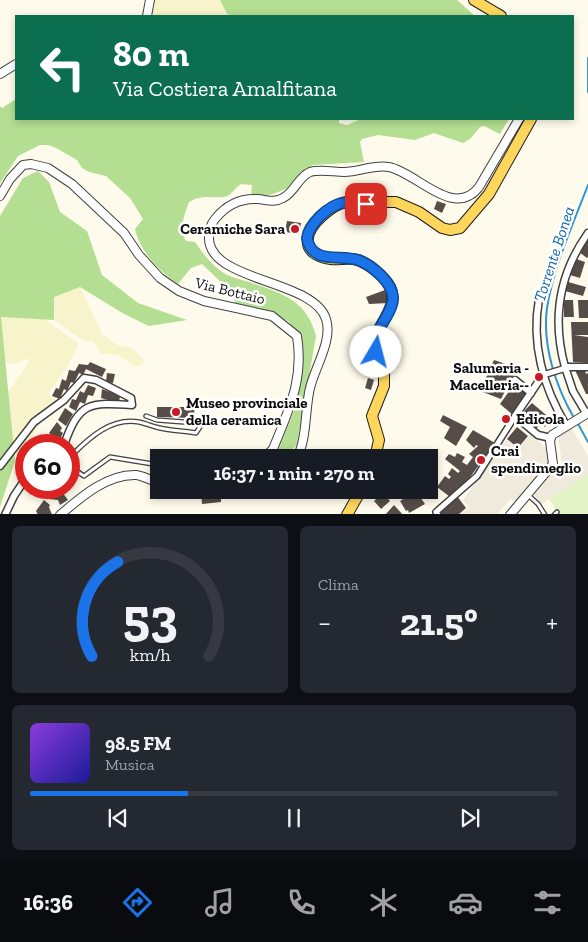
<!DOCTYPE html>
<html lang="it">
<meta charset="utf-8">
<style>
:root{--surface:#171b24;--page:#242831;--text:#f1f3f6;--muted:#9ea1a6;--line:#363941;--accent:#1a73e8}
body{margin:0;font-family:"Zilla Slab",serif;background:var(--page);color:var(--text);height:100vh;display:flex;flex-direction:column;font-size:19px;white-space:nowrap}
*{box-sizing:border-box;margin:0}
p{font-size:16px;color:var(--muted)}
.icon{flex:none;width:28px;height:28px;fill:none;stroke:currentColor;stroke-width:2;stroke-linecap:round;stroke-linejoin:round}
.map{position:relative;height:514px;overflow:hidden}
.drawer{display:flex;flex-direction:column;gap:12px;padding:12px;background:#0d0f14;flex:1}
.drawer>*{flex:none}
.top-card{position:absolute;left:15px;top:15px;width:559px;height:105px;border-radius:0px;box-shadow:0 2px 8px #0003;background:#0b6e4f;color:#fff;overflow:hidden}
.speed{position:absolute;left:15px;top:434px;display:flex;gap:10px;font-size:25px;font-weight:700;text-align:center}
.speed>*{display:grid;place-content:center;width:65px;height:65px;border-radius:50%;background:var(--surface);box-shadow:0 2px 8px #0003;line-height:1}
.speed .limit{border:8px solid #d22;background:#fff;color:#111}
.pin{position:absolute;display:grid;place-items:center;width:42px;height:42px;color:#fff;margin:-21px;border-radius:10px;box-shadow:0 2px 8px #0006}
.me{position:absolute;width:55px;margin:-28px;rotate:8deg;stroke-linejoin:round;filter:drop-shadow(0 0 4px #0008)}
.turn{display:flex;align-items:center;gap:18px;height:105px;padding:0 15px;font-size:22px}
.turn .icon{width:65px;height:65px;stroke-width:2.5}
.turn b{display:block;font-size:35px;line-height:42px}
.big{font-size:38px;font-weight:800;line-height:1.1}
.drawer .card{flex:1;display:flex;flex-direction:column;justify-content:center;gap:8px;min-width:0;padding:0 18px;border-radius:8px;background:var(--page)}
.drawer .dial{align-items:center;gap:0}
.dial svg{height:130px;overflow:visible;fill:none;stroke:var(--line);stroke-width:7;stroke-linecap:round;text-anchor:middle}
.dial text{fill:var(--text);stroke:none}
.song{display:flex;align-items:center;gap:15px}
.cover{width:60px;height:60px;border-radius:8px;background:linear-gradient(135deg,hsl(270 70% 55%),hsl(240 70% 35%))}
.played{height:5px;border-radius:2px;background:linear-gradient(90deg,var(--accent) 30%,var(--line) 30%)}
.keys{display:flex;justify-content:space-around;direction:ltr}
.heat{display:flex;justify-content:space-between;align-items:center;font-size:28px;direction:ltr}
.drawer .tiles{flex:1;display:grid;gap:12px;grid-template-columns:1fr 1fr}
.card:last-child{grid-column:span 2}
.trip{position:absolute;left:150px;top:449px;width:288px;height:50px;border-radius:0px;background:var(--surface);box-shadow:0 2px 8px #0003;font-weight:800;line-height:50px;text-align:center}
.tab-bar{display:flex;height:80px;justify-content:space-around;align-items:center;background:#090b0e;color:var(--muted)}
.tab-bar .icon{width:35px;height:35px}
.tab-bar .selected{color:var(--accent)}
.tab-bar b{font-size:22px;color:var(--text)}
.map>svg:first-child{display:block}
</style>
<div class="map">
<svg width="588" height="515" viewBox="0 0 588 515">
<rect width="100%" height="100%" fill="#fffbec"/>
<g fill="#f7f3ca">
<polygon points="155,0 220,0 227,14 231,16 153,16"/>
<polygon points="80,287 102,334 117,345 132,348 146,362 136,367 117,354 101,354 93,341 84,341 54,320 52,297"/>
<polygon points="1,317 44,319 79,344 67,367 48,394 56,400 26,445 21,457 0,444 0,405 31,358 13,364 0,361"/>
</g>
<g fill="#b4de91">
<polygon points="220,0 457,0 475,16 231,16 227,14"/>
<path d="M16 99V119H339V123L347 125 361 119H509L500 134 484 126 480 127 470 139 463 143 434 133 415 140 378 135 362 139 360 142 364 162 313 165 301 172 291 186 281 191 267 196 251 195 252 185 241 184C236 187 233 192 229 195 219 201 205 192 189 202 184 215 179 230 186 241L195 242C204 255 213 267 227 275 234 278 242 280 249 282 282 293 307 300 316 336L297 444 287 457H281L278 451 294 411 298 388 296 331 288 321 265 312 243 307 236 303 227 288 202 264 191 268 178 284C160 272 140 252 135 229L143 219 130 198 106 176 89 172 82 168 77 160 56 148 48 145H40L18 156 0 183V106L2 108Z"/>
<polygon points="38,171 49,182 60,212 87,231 102,275 138,303 187,320 149,326 124,314 80,287 54,297 54,320 1,317 15,461 0,507 0,216 23,178"/>
</g>
<polygon fill="#e4f3c5" points="588,474 588,514 559,514 549,499"/>
<g fill="#efeadb">
<polygon points="570,426 588,456 588,474 541,504 532,492 562,463 558,438 560,432"/>
<polygon points="531,434 548,450 549,462 516,502 510,499 498,514 460,515 469,508 463,500 507,440 518,449"/>
</g>
<g fill="none" stroke-linecap="round" stroke-linejoin="round">
<g stroke="#2e95d7" stroke-width="2">
<polyline points="588,58 588,92"/>
<path d="M574 418C556 387 542 345 547 308 553 268 573 224 588 185"/>
<polyline points="577,422 588,442"/>
</g>
</g>
<g fill="#564d48">
<polygon points="437,201 446,204 442,213 434,209"/>
<polygon points="287,221 301,223 299,234 285,232"/>
<polygon points="588,237 588,257 587,258 579,252"/>
<polygon points="576,259 585,262 580,278 570,275"/>
<polygon points="568,282 586,287 583,296 565,291"/>
<polygon points="385,290 389,299 388,303 369,304 366,297"/>
<polygon points="564,300 573,300 574,317 564,317"/>
<polygon points="578,300 588,300 588,318 579,318"/>
<polygon points="571,322 588,322 588,335 574,335 588,337 588,363 573,362"/>
<polygon points="494,360 517,368 501,399 480,391"/>
<polygon points="90,362 106,369 102,377 86,369 83,375 79,373 74,383 71,382 67,391 64,389 60,399 52,396 56,388 59,389 62,379 66,381 69,370 75,371 79,364 88,365"/>
<polygon points="575,370 585,370 586,374 588,373 588,394 586,394"/>
<polygon points="107,373 115,374 113,383 106,382"/>
<polygon points="368,378 374,380 371,390 365,388"/>
<polygon points="515,383 529,393 513,415 500,404"/>
<polygon points="88,385 96,388 93,396 88,395 85,404 80,402 76,411 69,407 72,399 76,400 80,391 84,393"/>
<polygon points="102,389 120,396 119,403 101,398"/>
<polygon points="189,402 195,402 194,418 157,417 157,407 188,407"/>
<polygon points="532,403 552,420 545,427 541,423 536,429 520,415"/>
<polygon points="65,408 73,414 66,426 58,420"/>
<polygon points="443,415 467,427 456,446 444,438 450,427 440,421"/>
<polygon points="57,422 62,428 60,431 63,433 60,439 56,439 49,433"/>
<polygon points="517,427 528,436 518,448 507,439"/>
<polygon points="473,430 495,443 468,480 450,497 437,487 445,476 449,479 451,477 448,474 452,468 458,473 460,471 445,459 449,454 455,457 457,453 465,457 462,462 467,465 473,457 469,454 478,446 476,445 474,448 466,440"/>
<polygon points="51,490 62,492 68,500 60,505 58,500 49,499"/>
<polygon points="416,491 425,504 409,513 408,510 406,511 400,501"/>
<polygon points="221,492 221,502 202,504 201,494"/>
<polygon points="383,493 390,501 381,509 374,501"/>
<polygon points="457,496 466,508 458,515 441,515 438,512"/>
<polygon points="44,500 50,505 49,507 52,515 38,515 36,511"/>
<polygon points="394,505 403,515 385,515"/>
</g>
<g fill="none" stroke-linecap="round" stroke-linejoin="round">
<g stroke="#404040" stroke-width="5.5">
<g id="service">
<path d="M146 416 157 420 197 423 200 427 196 433C186 431 175 431 165 429 156 428 148 424 139 422 112 417 90 437 72 455 72 465 75 471 84 476L110 457 159 465"/>
<polyline points="527,494 538,504 545,515"/>
<polyline points="554,515 557,512"/>
</g>
</g>
<g stroke="#404040" stroke-width="8">
<g id="pedestrian">
<polyline points="543,375 566,368"/>
<polyline points="438,515 436,512 477,476 515,416"/>
</g>
</g>
<g stroke="#404040" stroke-width="9">
<g id="minor">
<path d="M539 299C531 343 543 387 566 425"/>
<path d="M565 367C552 320 559 274 588 233"/>
<polyline points="543,375 515,416 538,435 551,438"/>
<polyline points="515,380 531,393"/>
<polyline points="586,413 573,391 565,367 588,367"/>
<path d="M0 466 34 422 64 400 84 378 96 380 131 398 132 405C89 402 79 402 64 445"/>
<polyline points="5,515 14,496 26,478"/>
</g>
</g>
<g stroke="#404040" stroke-width="10">
<g id="tertiary">
<polyline points="147,16 150,0"/>
<polyline points="0,74 16,64"/>
<path d="M0 196 10 179 23 165 31 164 48 168 72 184 124 233 139 255 160 278 179 291 204 301 272 316 297 336C304 380 289 409 273 449L275 458"/>
<polyline points="264,458 273,449"/>
<path d="M296 458C307 444 305 407 310 388 315 367 333 340 326 319 314 279 206 282 209 236 209 230 211 224 215 219 226 205 240 198 258 199 267 200 274 203 283 198 295 192 298 177 310 172 320 169 334 172 344 172 360 172 373 164 389 167 416 172 454 220 479 187L519 119"/>
<path d="M60 515C81 497 107 474 136 475 144 476 151 481 159 482"/>
<polyline points="510,515 553,464 550,441 552,435 588,413"/>
</g>
</g>
<g stroke="#1e1e1e" stroke-width="12">
<g id="primary">
<polyline points="474,0 501,16"/>
<path d="M375 458 379 440 372 416 384 386V375L373 344C377 325 400 305 390 287 384 276 369 264 358 260 349 257 340 260 331 259 300 255 303 233 322 216 330 209 337 203 348 202H396L419 212 442 228 450 230 460 228 489 194 531 119"/>
<polyline points="347,515 361,490"/>
</g>
</g>
<use href="#service" stroke="#fff" stroke-width="3"/>
<use href="#pedestrian" stroke="#fff" stroke-width="5"/>
<use href="#minor" stroke="#fff" stroke-width="6"/>
<use href="#tertiary" stroke="#fff" stroke-width="8"/>
<use href="#primary" stroke="#ffd65c" stroke-width="10"/>
</g>
<g fill="none" stroke-linecap="round" stroke-linejoin="round">
<g stroke="#114b97" stroke-width="12">
<path id="route" d="M366 204C358 203 349 201 342 203 328 206 309 224 307 238 312 265 339 254 358 260 372 265 393 283 393 298 393 311 380 325 375 337L374 344 376 352"/>
</g>
<use href="#route" stroke="#1a73e8" stroke-width="9"/>
</g>
<g fill="#c71a24" stroke="#fff" stroke-width="2">
<circle cx="295" cy="229" r="5"/>
<circle cx="539" cy="377" r="5"/>
<circle cx="176" cy="412" r="5"/>
<circle cx="506" cy="419" r="5"/>
<circle cx="481" cy="460" r="5"/>
</g>
<g text-anchor="middle" dominant-baseline="central" stroke-width="5" stroke-linejoin="round" paint-order="stroke">
<g font-size="15" font-weight="bold" fill="#0d0d0d" stroke="#fff" text-anchor="start">
<text x="285" y="229" text-anchor="end">Ceramiche Sara</text>
<text x="529" y="368" text-anchor="end">Salumeria -<tspan x="529" dy="17">Macelleria--</tspan></text>
<text x="186" y="403">Museo provinciale<tspan x="186" dy="17">della ceramica</tspan></text>
<text x="516" y="419">Edicola</text>
<text x="491" y="451">Crai<tspan x="491" dy="17">spendimeglio</tspan></text>
</g>
<g font-size="15" fill="#0d0d0d" stroke="#fff">
<text transform="translate(230 291) rotate(14)">Via Bottaio</text>
</g>
<g font-size="16" font-style="italic" fill="#0d65a7" stroke="#fff">
<text transform="translate(554 254) rotate(-72)">Torrente Bonea</text>
</g>
</g>
</svg>
<div class="speed"><div class="limit">60</div></div>
<div class="pin" style="left:366px;top:204px;background:#d93025"><svg class="icon" aria-label="arrive" viewBox="0 0 24 24"><path d="M6 21V4h12l-3 4 3 4H6"/></svg></div>
<svg class="me" style="left:376px;top:352px" viewBox="-20 -20 40 40"><circle r="19" fill="#fff"/><path d="M0-13L10 11 0 6-10 11z" fill="#1a73e8"/></svg>
<div class="trip">16:37 · 1 min · 270 m</div>
<div class="top-card">
<div class="turn"><svg class="icon" aria-label="left" viewBox="0 0 24 24"><path d="M17 20v-9H6M10 6l-5 5 5 5"/></svg><div><b>80 m</b>Via Costiera Amalfitana</div></div>
</div>
</div>
<section class="drawer">
<div class="tiles">
<div class="card dial"><svg viewBox="0 0 100 80">
<path d="M14 69A42 42 0 1 1 86 69"/>
<path d="M14 69A42 42 0 0 1 30 11" stroke="#1a73e8"/>
<text x="50" y="56" font-size="32" font-weight="700">53</text>
<text x="50" y="72" font-size="11">km/h</text>
</svg></div>
<div class="card"><p>Clima</p>
<div class="heat"><a>−</a><b class="big">21.5°</b><a>+</a></div>
</div>
<div class="card">
<div class="song"><i class="cover"></i><div><b>98.5 FM</b><p>Musica</p></div></div>
<div class="played"></div>
<div class="keys"><svg class="icon" aria-label="previous" viewBox="0 0 24 24"><path d="M18 5L8 12l10 7zM5 5v14"/></svg><svg class="icon" aria-label="pause" viewBox="0 0 24 24"><path d="M8 5v14M16 5v14"/></svg><svg class="icon" aria-label="next" viewBox="0 0 24 24"><path d="M6 5l10 7-10 7zM19 5v14"/></svg></div>
</div>
</div>
</section>
<nav class="tab-bar">
<b>16:36</b>
<svg class="icon selected" aria-label="directions" viewBox="0 0 24 24"><path d="M12 3l9 9-9 9-9-9zM9 14v-3h6M13 9l2 2-2 2"/></svg>
<svg class="icon" aria-label="music" viewBox="0 0 24 24"><path d="M9 18V5l10-2v13"/><circle cx="6" cy="18" r="3"/><circle cx="16" cy="16" r="3"/></svg>
<svg class="icon" aria-label="phone" viewBox="0 0 24 24"><path d="M5 4h4l2 5-3 2q2 4 5 5l2-3 5 2v4C11 20 4 13 5 4z"/></svg>
<svg class="icon" aria-label="climate" viewBox="0 0 24 24"><path d="M12 3v18M4 7l16 10M4 17L20 7"/></svg>
<svg class="icon" aria-label="car" viewBox="0 0 24 24"><path d="M5 17H2v-5l4-1 3-4h7l3 4 3 1v5h-3M9 17h6M6 11h13"/><circle cx="7" cy="17" r="2"/><circle cx="17" cy="17" r="2"/></svg>
<svg class="icon" aria-label="filters" viewBox="0 0 24 24"><path d="M4 7h16M4 17h16"/><circle cx="9" cy="7" r="2"/><circle cx="15" cy="17" r="2"/></svg>
</nav>
